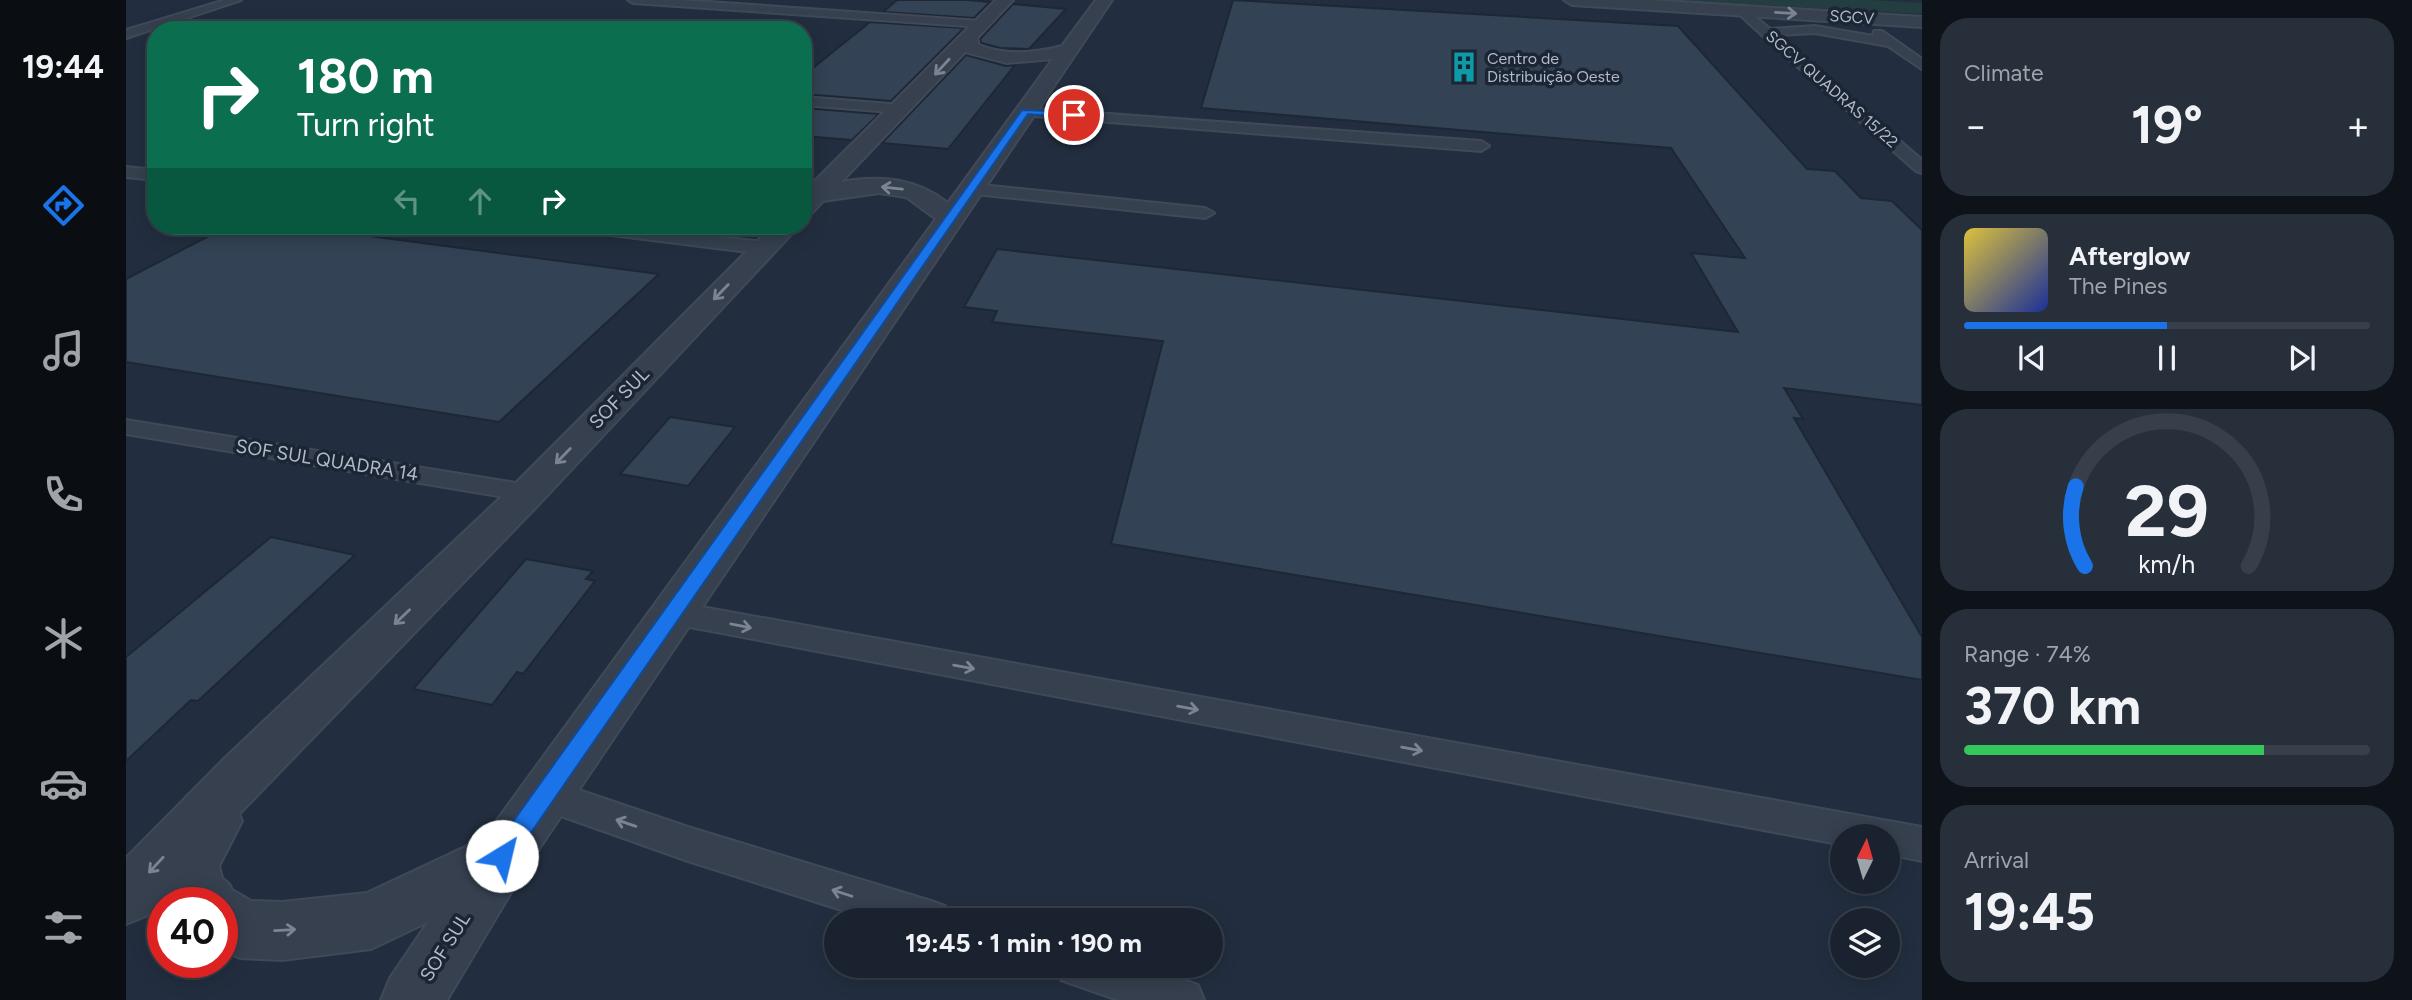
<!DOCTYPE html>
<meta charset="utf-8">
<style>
:root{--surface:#1a222f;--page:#272f3b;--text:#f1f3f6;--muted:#9fa4aa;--line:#383f4b;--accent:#1a73e8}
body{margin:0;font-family:Figtree,sans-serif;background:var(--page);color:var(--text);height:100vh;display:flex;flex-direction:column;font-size:26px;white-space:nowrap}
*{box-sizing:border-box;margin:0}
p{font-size:23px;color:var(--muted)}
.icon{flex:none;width:38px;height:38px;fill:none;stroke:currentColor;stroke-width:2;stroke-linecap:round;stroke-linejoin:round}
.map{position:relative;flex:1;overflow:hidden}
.side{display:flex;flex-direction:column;gap:18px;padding:18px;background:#0e131a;width:490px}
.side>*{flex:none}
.guide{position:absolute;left:21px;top:21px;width:665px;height:214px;border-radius:28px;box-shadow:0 4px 18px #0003,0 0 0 2px var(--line);background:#0b6e4f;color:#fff;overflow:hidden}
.needle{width:46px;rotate:5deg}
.tools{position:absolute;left:1704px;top:824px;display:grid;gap:14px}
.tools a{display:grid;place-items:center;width:70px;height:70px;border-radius:50%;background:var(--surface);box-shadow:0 4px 18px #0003,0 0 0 2px var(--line);font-size:35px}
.speed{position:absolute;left:21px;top:887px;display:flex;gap:14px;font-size:35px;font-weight:700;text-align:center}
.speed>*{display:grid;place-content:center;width:91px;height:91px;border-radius:50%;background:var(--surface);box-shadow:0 4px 18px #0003,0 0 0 2px var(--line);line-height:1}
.speed .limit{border:10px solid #d22;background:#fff;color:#111}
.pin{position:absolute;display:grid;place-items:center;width:60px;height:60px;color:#fff;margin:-30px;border:4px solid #fff;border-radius:50%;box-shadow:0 2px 7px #0007}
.me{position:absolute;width:77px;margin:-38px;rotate:36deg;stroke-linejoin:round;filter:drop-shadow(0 0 5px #0008)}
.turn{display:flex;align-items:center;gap:24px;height:147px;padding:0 35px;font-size:32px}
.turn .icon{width:91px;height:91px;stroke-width:2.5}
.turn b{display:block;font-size:49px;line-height:60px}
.lanes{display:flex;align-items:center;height:66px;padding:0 35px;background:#0003;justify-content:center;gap:35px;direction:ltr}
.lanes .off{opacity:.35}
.big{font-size:52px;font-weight:700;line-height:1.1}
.side .widget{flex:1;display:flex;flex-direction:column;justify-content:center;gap:10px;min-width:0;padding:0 24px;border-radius:28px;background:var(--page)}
.side .dial{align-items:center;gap:0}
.dial svg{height:182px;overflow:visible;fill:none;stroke:var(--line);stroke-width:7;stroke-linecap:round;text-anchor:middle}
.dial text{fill:var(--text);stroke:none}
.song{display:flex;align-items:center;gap:21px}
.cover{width:84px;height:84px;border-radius:10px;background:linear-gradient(135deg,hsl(50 70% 55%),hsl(230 70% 35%))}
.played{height:7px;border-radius:4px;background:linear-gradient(90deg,var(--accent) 50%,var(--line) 50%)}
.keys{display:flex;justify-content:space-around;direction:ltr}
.heat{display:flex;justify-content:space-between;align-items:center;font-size:38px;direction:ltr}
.charge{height:10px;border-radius:5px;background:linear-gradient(90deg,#34c759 74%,var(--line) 0)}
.trip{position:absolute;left:698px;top:908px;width:399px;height:70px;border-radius:35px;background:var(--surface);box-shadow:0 4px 18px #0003,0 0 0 2px var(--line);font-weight:700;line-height:70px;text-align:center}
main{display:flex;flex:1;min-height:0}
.tab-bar{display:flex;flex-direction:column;width:126px;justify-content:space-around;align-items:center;background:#0a0e13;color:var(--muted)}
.tab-bar .icon{width:49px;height:49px}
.tab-bar .on{color:var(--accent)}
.tab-bar b{font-size:32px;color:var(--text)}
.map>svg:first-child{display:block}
</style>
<main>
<nav class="tab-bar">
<b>19:44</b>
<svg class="icon on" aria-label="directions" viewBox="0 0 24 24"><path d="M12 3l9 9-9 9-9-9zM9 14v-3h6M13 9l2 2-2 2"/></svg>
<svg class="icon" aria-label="music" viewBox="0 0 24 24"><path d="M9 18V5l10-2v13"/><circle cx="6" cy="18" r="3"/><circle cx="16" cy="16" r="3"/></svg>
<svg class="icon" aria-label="phone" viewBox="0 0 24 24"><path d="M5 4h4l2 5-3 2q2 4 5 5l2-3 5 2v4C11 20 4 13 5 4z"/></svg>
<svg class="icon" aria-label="climate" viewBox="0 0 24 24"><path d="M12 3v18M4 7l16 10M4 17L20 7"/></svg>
<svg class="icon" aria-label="car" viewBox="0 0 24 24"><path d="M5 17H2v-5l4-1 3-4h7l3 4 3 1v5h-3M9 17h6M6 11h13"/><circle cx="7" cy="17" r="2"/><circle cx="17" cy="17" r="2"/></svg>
<svg class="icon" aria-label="filters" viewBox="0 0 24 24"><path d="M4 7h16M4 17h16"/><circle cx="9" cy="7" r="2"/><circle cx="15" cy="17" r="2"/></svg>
</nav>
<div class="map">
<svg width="1796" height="1000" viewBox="0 0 1796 1000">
<rect width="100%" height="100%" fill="#222e3f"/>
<polygon fill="#243d40" points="1545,0 1746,0 1796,3 1796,14"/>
<g fill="#334255" stroke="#1d2735" stroke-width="2">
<polygon points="771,0 842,0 864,2 848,18 757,12"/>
<polygon points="1107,0 1552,26 1681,169 1709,171 1735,198 1766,201 1796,230 1796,405 1658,388 1677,419 1668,418 1796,637 1796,680 985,544 1037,341 866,322 871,311 838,307 871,249 1612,332 1565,253 1619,258 1545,148 1075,108"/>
<polygon points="887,4 940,9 903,49 874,48 855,43 854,39"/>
<polygon points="744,22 838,28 765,101 677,94 677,76"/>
<polygon points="840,55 880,66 889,65 822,149 756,143"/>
<polygon points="677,108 753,114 726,140 677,136"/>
<polygon points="102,226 167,226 533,274 373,422 0,362 0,279"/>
<polygon points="544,417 609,427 562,486 494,474"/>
<polygon points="145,537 229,555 72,701 65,700 0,761 0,657"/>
<polygon points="400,559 467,571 460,579 469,581 397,674 391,672 366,705 287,689"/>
</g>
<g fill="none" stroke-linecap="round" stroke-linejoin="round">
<g stroke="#3f4957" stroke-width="4">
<g id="service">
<polygon points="99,0 115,0 0,38 0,30"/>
<polygon points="502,0 554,0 855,21 861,24 855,27 507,3"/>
<polygon points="1612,9 1620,9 1644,29 1689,26 1747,36 1748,31 1756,31 1796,59 1796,69 1762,46 1689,33 1650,35 1796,160 1796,173 1790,171 1637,36 1612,13"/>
<polygon points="677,97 777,105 784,109 777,113 677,105"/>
<polygon points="899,108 1355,141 1363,146 1355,151 894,115 892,112"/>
<polygon points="0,167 30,170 30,180 0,177"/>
<polygon points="846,184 1079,208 1088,213 1079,218 840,193 838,189"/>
<polygon points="444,226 496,226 638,242 647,248 638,254 453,231"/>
<polygon points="0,420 402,485 411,487 415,493 411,499 402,501 0,434"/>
<polygon points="548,602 1796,827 1796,861 1762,854 1762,836 1717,836 1717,845 548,624 537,621 533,613 537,605"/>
<polygon points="420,779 562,827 805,901 819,906 825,920 747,920 562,861 407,806 402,795 407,784"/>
<polygon points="929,966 1015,966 1072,985 1078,1000 992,1000 935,980"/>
</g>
</g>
<g stroke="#3f4957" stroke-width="4">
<g id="tertiary">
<path d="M870 0H887L851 38 853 45C880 56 909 53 936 46L970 0H986L396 874 321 1000H255L264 978 302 922 245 949 156 960 114 958 96 950V903H47L42 892 20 916 0 924V858L99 758 389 484 646 226H673L415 502 113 814 116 821 93 866 96 878 103 884 106 890 125 901 156 902 241 893 358 838 810 219 780 197 753 193 697 201 686 213 677 216V193ZM839 52 881 63 927 59 822 203C789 178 755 175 715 182Z"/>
<polygon points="1438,0 1523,0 1796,17 1796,27 1446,5"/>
</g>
</g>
<use href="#service" fill="#36404f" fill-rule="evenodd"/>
<use href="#tertiary" fill="#36404f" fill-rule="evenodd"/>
</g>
<defs><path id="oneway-shaft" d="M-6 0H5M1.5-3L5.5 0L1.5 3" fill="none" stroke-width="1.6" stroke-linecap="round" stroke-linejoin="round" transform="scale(1.75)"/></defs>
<g stroke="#7a8493">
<use href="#oneway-shaft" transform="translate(1660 13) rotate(3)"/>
<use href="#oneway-shaft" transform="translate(816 67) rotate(133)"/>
<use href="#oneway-shaft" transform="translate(766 188) rotate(-174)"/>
<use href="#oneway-shaft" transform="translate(595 292) rotate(134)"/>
<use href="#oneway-shaft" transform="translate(437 456) rotate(134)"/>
<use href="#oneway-shaft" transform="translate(276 617) rotate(136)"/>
<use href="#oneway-shaft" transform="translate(615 626) rotate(11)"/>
<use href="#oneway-shaft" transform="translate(838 667) rotate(10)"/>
<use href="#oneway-shaft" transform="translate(1062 708) rotate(10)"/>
<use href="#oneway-shaft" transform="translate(1286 749) rotate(10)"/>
<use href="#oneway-shaft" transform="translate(500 823) rotate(-161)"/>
<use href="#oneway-shaft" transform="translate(30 865) rotate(133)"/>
<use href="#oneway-shaft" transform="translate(716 893) rotate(-162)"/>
<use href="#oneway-shaft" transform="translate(159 930) rotate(-3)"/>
</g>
<polygon fill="#1a73e8" stroke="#114b97" stroke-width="2" points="896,110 948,112 953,115 948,118 902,114 384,863 376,866 368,863 365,856 368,848"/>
<defs>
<g id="building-bare" transform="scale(2.415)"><path d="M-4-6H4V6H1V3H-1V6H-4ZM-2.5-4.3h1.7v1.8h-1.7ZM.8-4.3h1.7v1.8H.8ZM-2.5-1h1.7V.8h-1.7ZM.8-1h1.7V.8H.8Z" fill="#0f9aa8" stroke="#1b2533" stroke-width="2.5" paint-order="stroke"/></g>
</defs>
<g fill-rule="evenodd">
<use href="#building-bare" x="1338" y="67"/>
</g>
<g text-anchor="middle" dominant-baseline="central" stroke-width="7" stroke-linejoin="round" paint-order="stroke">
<g font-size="16" fill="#b1bbca" stroke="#1b2533">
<text transform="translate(1726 17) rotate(4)">SGCV</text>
<text transform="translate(1706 89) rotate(41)">SGCV QUADRAS 15/22</text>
</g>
<g font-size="16" fill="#b1bbca" stroke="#1b2533" text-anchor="start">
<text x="1361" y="58">Centro de<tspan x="1361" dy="18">Distribuição Oeste</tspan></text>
</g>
<g font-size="19" fill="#b1bbca" stroke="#1b2533">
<text transform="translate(493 398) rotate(-46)">SOF SUL</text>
<text transform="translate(201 460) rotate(9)">SOF SUL QUADRA 14</text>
<text transform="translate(319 947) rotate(-58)">SOF SUL</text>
</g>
</g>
</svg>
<div class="tools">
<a><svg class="needle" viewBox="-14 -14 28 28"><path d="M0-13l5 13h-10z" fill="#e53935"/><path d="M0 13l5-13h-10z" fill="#9fa4aa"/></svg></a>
<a><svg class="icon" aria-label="layers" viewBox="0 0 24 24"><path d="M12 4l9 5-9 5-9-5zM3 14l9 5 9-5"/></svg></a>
</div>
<div class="speed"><div class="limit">40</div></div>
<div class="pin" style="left:948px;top:115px;background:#d93025"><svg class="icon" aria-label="arrive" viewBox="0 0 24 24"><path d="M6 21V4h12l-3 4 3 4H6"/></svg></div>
<svg class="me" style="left:376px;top:856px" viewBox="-20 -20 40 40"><circle r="19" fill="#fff"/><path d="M0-13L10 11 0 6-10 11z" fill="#1a73e8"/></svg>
<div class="trip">19:45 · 1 min · 190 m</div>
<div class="guide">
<div class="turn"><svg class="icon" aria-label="right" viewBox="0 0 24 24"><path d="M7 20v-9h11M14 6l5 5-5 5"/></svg><div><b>180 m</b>Turn right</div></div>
<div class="lanes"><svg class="icon off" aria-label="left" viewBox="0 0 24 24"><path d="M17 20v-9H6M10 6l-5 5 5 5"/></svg><svg class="icon off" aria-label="ahead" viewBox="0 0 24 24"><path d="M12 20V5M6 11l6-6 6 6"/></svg><svg class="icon" aria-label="right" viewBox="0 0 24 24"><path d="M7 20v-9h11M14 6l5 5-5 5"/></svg></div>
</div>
</div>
<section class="side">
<div class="widget"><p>Climate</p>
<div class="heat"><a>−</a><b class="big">19°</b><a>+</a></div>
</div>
<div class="widget">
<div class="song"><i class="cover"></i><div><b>Afterglow</b><p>The Pines</p></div></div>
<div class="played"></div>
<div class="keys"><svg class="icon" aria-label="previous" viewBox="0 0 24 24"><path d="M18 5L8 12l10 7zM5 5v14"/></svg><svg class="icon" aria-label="pause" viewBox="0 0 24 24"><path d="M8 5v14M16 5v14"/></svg><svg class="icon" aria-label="next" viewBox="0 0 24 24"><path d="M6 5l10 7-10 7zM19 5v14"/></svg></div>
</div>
<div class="widget dial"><svg viewBox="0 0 100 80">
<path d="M14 69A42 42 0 1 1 86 69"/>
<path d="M14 69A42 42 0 0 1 10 34" stroke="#1a73e8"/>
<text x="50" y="56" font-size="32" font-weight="700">29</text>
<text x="50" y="72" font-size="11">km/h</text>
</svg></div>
<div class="widget"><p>Range · 74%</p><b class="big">370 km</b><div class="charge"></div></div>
<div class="widget"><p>Arrival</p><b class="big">19:45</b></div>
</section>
</main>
